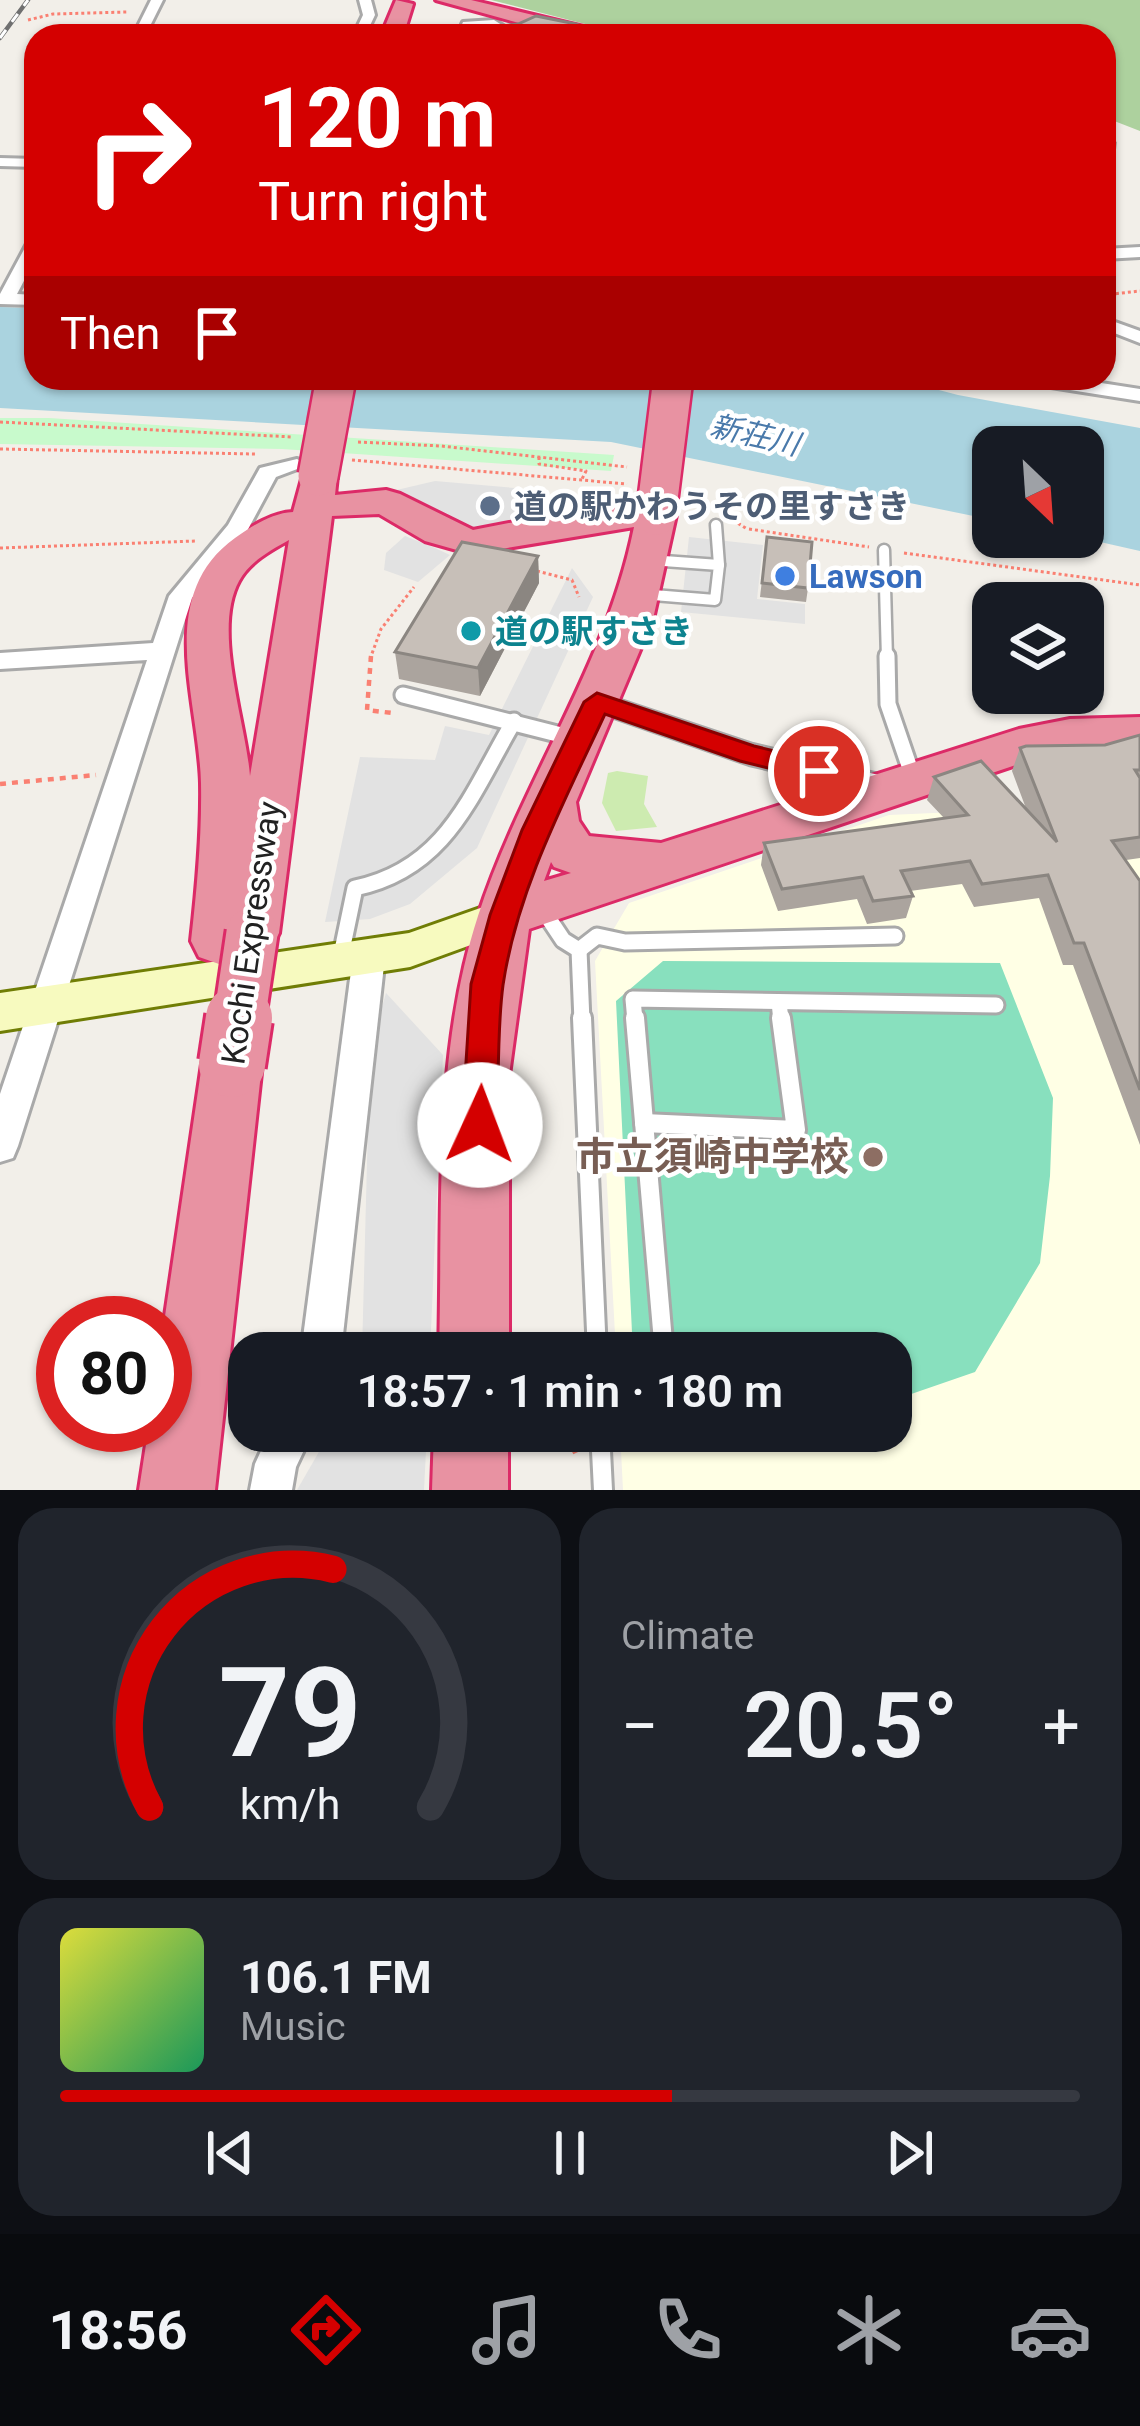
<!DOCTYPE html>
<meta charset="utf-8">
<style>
:root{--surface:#171b24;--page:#20242c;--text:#f1f3f6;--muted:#9ea1a6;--line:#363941;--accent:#d40000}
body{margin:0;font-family:Roboto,"Noto Sans JP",sans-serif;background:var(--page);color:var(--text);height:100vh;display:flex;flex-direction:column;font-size:45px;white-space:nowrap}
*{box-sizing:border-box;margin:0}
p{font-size:39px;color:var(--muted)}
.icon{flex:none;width:66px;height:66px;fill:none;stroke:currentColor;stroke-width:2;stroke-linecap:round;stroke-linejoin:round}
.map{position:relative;height:1490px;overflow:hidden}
.side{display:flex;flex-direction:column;gap:18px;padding:18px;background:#0d0f14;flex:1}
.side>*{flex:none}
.top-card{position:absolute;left:24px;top:24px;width:1092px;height:366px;border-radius:36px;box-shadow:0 3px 9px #0004;background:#d40000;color:#fff;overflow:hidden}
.needle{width:78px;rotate:155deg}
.tools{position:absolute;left:972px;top:426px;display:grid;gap:24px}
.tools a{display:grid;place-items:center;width:132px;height:132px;border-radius:24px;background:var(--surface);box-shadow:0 3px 9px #0004;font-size:60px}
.speed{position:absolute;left:36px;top:1296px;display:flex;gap:24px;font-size:60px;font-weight:700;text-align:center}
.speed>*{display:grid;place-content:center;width:156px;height:156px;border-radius:50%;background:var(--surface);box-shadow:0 3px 9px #0004;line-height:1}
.speed .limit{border:18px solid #d22;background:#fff;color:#111}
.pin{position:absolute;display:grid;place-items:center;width:102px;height:102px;color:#fff;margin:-51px;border:6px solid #fff;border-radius:50%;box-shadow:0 3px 12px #0007}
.me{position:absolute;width:132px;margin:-66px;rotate:2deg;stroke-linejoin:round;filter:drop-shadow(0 0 9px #0008)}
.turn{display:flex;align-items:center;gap:42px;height:252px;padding:0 36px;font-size:54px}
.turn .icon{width:156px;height:156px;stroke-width:2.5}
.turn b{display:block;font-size:84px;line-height:102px}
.then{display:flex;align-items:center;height:114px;padding:0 36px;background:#0003;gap:24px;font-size:45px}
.big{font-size:90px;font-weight:600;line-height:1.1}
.side .widget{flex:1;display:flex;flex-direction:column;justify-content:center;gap:18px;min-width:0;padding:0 42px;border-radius:36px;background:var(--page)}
.side .dial{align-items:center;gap:0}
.dial svg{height:312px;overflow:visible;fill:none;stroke:var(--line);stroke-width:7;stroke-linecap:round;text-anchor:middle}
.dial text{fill:var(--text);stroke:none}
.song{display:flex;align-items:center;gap:36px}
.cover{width:144px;height:144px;border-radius:18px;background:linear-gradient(135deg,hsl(60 70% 55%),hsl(150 70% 35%))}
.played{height:12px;border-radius:6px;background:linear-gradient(90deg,var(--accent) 60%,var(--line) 60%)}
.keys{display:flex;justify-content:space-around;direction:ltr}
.heat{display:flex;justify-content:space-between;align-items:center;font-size:66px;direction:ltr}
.side .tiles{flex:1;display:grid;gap:18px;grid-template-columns:1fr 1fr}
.widget:last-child{grid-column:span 2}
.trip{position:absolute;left:228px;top:1332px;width:684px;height:120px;border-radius:36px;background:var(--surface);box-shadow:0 3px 9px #0004;font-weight:600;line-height:120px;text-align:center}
.tab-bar{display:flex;height:192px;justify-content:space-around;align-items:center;background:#090b0e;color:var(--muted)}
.tab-bar .icon{width:84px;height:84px}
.tab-bar .on{color:var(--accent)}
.tab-bar b{font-size:54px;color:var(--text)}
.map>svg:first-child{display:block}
</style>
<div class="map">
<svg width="1140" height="1490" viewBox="0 0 1140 1490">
<rect width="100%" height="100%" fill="#f2efe9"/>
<polygon fill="#ffffe5" points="1140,804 1140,1490 623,1490 620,1431 891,1431 891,1353 616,1353 595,961 629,903 889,815"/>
<polygon fill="#cdebb0" points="617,771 648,776 644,804 657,827 616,831 602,803 608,773"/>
<polygon fill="#add19e" points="491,0 1140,0 1140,131 1104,117 1104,36 632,36"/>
<polygon fill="#c8facc" points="0,418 49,418 614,455 611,471 282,449 0,444"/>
<polygon fill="#88e0be" points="663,961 1000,963 1053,1098 1050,1176 1040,1263 975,1372 891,1401 891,1353 633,1353 616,1001"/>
<g fill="#e2e2e2">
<polygon points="435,481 515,488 577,520 488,533 388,492"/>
<polygon points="405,536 435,548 450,555 418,582 384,570 386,553"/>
<polygon points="689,537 763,545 757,599 805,604 805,624 681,612"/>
<polygon points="572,568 593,597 477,848 410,904 370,919 325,922 360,757 435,760 445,726 489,735"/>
<polygon points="386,993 443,1055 430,1353 362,1353 370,1048"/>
<polygon points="331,1431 427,1431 424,1490 297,1490"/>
</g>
<polygon fill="#aad3df" points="0,307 36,308 36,378 893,378 958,395 1140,428 1140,551 1078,537 1083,537 1083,447 993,447 993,520 611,442 0,408"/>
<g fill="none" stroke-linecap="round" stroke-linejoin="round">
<g stroke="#a9a9a9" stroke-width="15">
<g id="lane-far2">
<polyline points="716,525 719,565"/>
<polyline points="884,550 887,659"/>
<polyline points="641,594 715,600 719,565 650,560"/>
</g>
</g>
<g stroke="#a9a9a9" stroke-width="21">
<g id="lane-far1">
<polyline points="887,656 888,704 914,780"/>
<polyline points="403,695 573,738"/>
<polyline points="541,907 563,940 579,950 582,1021"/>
<polyline points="579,950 597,936 625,942 895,936"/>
<path d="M340 960 355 888C447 869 471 794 514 721"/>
<polyline points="779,1002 781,1021"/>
<polyline points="635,1021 633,999 996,1005"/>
</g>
</g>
<g stroke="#a9a9a9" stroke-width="24">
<g id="lane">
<polyline points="582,1018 597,1353"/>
<polyline points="635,1018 664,1353"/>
<polyline points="644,1123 796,1130 781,1018"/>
<polyline points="600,1431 603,1490"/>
</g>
</g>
<g stroke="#a9a9a9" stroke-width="6">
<g id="street">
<polygon points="151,0 163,0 145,36 133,36"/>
<polygon points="359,0 371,0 375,15 365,36 353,36 363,15"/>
<path d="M494 20 519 36C501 36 490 28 472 28L469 36H457L463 22Z"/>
<polygon points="0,158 36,159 36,167 0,166"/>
<polygon points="36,237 36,258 17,294 36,295 36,305 0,304 0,294 28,242"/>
<polygon points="1140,247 1140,257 1104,259 1104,249"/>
<polygon points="1104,318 1140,331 1140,343 1104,329"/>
<polygon points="1022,378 1069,378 1140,389 1140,401 1032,384"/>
<polygon points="297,459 308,465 276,477 246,533 192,598 18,1146 13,1158 0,1162 0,1094 147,660 0,669 0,653 153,643 169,596 228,525 260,468"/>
<polygon points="597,693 753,745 904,781 908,788 904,795 894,798 749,764 588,708 584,702 588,696"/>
<polygon points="369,943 380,947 385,956 341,1353 301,1353 353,956 358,947"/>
<polygon points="270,1431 313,1431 296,1467 292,1490 250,1490 255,1464"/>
</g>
</g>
<g stroke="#707d05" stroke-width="6">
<polygon id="secondary" points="506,899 520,903 526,915 520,927 410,967 0,1031 0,993 409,933"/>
</g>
<g stroke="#dc2a67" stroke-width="6">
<g id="highway">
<polygon points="396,0 413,4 403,36 381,36"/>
<polygon points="436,0 471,0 600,31 603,36 566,36"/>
<path d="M318 465 331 468 337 476 335 495 386 490 400 494 473 530 618 502 670 507 676 515 653 619 576 802 579 821 589 836 661 843 1019 729 1070 719 1140 717V751L1070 753 1025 762 529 929 509 1075V1353H439C443 1209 433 1055 478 916 521 782 606 667 634 527L471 554 425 541 379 514 332 516 279 933 271 949 252 955 241 952 219 964 199 957 191 941C197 888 202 836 201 783 199 701 154 596 235 538 252 526 272 513 293 512L305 468ZM289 540 250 776C246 723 212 630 239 581 249 562 271 550 289 540ZM551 862 554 867 571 873 544 881Z"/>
<polygon points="232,1038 253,1045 262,1064 215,1490 139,1490 149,1425 165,1425 164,1323 202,1064 211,1045"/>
<polygon points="434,1431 508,1431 508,1490 432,1490"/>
</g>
</g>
<g stroke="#fa8072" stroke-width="3" stroke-dasharray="3 3" stroke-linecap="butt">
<polyline points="28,20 53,14 127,12"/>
<polyline points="1104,295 1140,291"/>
<polyline points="0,422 293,437"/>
<polyline points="358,442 441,446 627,467"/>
<polyline points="0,449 255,454"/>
<polyline points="539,457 539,464 586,471 582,479"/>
<polyline points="352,460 627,484"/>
<polyline points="733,520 747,529"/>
<polyline points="749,529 869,547"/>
<polyline points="0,548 196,541"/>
<polyline points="904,553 1140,585"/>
<polyline points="537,571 572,580 579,597"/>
<polyline points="370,659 381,629 414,587"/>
</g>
<g stroke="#fa8072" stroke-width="4.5" stroke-dasharray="6 6" stroke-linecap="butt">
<polyline points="371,656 367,710 392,713"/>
<polyline points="0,784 96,775"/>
</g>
<polyline stroke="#fa8072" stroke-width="6" stroke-dasharray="9 9" stroke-linecap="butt" points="565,1431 576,1453"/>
<use href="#lane-far2" stroke="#fff" stroke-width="10"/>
<use href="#lane-far1" stroke="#fff" stroke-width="15"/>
<use href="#lane" stroke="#fff" stroke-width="18"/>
<use href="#street" fill="#fff" fill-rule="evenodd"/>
<use href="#secondary" fill="#f7fabf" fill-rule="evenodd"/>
<use href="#highway" fill="#e892a2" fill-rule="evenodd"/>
<g stroke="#707070" stroke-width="4.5">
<polyline id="rail" points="0,38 28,0"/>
</g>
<use href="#rail" stroke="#fff" stroke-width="3" stroke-dasharray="10" stroke-linecap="butt"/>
<g stroke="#dc2a67" stroke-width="44" stroke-linecap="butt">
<g id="highway-bridge-far2">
<polyline points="318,476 336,378"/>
<polyline points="656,515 673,378"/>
</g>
</g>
<g stroke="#dc2a67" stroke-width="57" stroke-linecap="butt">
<polyline id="highway-bridge-far1" points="239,1021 252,933"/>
</g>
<g stroke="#dc2a67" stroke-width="72" stroke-linecap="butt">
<polyline id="highway-bridge" points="232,1064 239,1018"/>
</g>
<use href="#highway-bridge-far2" stroke="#e892a2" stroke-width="39"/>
<use href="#highway-bridge-far1" stroke="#e892a2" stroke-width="51"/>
<use href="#highway-bridge" stroke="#e892a2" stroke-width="66"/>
</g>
<g fill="#aba49e">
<polygon points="767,537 808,588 806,602 760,597"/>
<polygon points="538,556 539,583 480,696 399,679 395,652"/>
<polygon points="1140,735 1140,858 1126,860 1140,881 1140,1145 1073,965 1063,965 1039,898 974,907 962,884 910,891 913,896 906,918 867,924 857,899 778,911 761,865 764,843 944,818 927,800 934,777 1027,811 1012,771 1020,748 1105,745"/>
</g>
<polygon fill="#8b8681" points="538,556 539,583 480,696 478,668"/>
<g fill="#c7bfb8" stroke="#8b8681" stroke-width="3">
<polygon points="536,16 576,24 608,36 486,36 480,32 487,31 480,29 518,24"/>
<polygon points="1104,141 1115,143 1113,170 1109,170 1104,184"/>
<polygon points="767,537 812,542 808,588 762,583"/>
<polygon points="462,542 538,556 478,668 395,652"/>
<polygon points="1140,735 1140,770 1135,770 1140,778 1140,837 1112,841 1140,881 1140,1090 1084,943 1074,943 1048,875 982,884 970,861 901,871 913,896 873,901 863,877 782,889 764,843 968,815 934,777 981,761 1057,842 1020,748 1026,746 1105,745"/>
</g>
<path fill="#d40000" stroke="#8a0000" stroke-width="3" d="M597 693 754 746 829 764 833 771 819 781 740 761 605 714C565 800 517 890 503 985 497 1030 499 1079 497 1125L492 1136 480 1141 467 1136 462 1125 471 984 490 915 522 830 584 702Z"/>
<circle fill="#5c6f8a" stroke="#fff" stroke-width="4.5" cx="490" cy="506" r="12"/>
<circle fill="#3f7fe0" stroke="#fff" stroke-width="4.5" cx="785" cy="576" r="12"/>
<circle fill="#0f9aa8" stroke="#fff" stroke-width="4.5" cx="471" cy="631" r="12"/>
<circle fill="#8d6e63" stroke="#fff" stroke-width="4.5" cx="873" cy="1157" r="12"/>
<g text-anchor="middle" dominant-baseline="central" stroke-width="9" stroke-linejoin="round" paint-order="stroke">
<g font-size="30" font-style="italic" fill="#4a7aab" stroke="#fff">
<text transform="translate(755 435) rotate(13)">新荘川</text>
</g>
<g font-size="33" font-weight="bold" fill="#4e5e75" stroke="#fff" text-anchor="start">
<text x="514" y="506">道の駅かわうその里すさき</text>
</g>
<g font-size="33" font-weight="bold" fill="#366cbe" stroke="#fff" text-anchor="start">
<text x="809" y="576">Lawson</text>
</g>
<g font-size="33" font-weight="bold" fill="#0d838f" stroke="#fff" text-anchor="start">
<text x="495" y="631">道の駅すさき</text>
</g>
<g font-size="33" fill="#222" stroke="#fff">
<text transform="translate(251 933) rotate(-82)">Kochi Expressway</text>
</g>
<g font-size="39" font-weight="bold" fill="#785e54" stroke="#fff" text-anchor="end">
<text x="849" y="1157">市立須崎中学校</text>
</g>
</g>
</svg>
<div class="tools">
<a><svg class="needle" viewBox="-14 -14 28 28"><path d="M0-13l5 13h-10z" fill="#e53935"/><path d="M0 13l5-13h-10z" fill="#9ea1a6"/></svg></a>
<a><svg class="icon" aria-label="layers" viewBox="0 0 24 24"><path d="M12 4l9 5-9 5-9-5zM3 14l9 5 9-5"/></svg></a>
</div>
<div class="speed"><div class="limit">80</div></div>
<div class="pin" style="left:819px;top:771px;background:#d93025"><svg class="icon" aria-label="arrive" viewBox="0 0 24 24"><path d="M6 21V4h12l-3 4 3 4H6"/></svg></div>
<svg class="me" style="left:480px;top:1125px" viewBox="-20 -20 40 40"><circle r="19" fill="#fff"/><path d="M0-13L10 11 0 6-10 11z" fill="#d40000"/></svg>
<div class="trip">18:57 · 1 min · 180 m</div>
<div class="top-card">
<div class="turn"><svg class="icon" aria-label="right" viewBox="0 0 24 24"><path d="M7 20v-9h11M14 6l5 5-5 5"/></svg><div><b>120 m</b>Turn right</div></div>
<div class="then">Then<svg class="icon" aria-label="arrive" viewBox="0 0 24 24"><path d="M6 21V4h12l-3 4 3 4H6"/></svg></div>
</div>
</div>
<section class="side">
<div class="tiles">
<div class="widget dial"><svg viewBox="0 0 100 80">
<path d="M14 69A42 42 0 1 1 86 69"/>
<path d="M14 69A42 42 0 0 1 61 8" stroke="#d40000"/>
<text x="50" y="56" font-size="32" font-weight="700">79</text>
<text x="50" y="72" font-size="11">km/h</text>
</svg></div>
<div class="widget"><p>Climate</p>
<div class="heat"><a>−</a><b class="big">20.5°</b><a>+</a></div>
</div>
<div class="widget">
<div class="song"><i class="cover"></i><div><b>106.1 FM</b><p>Music</p></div></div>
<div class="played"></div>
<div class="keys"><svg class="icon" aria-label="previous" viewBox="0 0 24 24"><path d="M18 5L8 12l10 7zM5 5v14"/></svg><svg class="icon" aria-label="pause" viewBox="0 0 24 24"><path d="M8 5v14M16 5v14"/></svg><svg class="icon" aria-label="next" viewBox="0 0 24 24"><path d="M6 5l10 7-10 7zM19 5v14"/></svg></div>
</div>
</div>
</section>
<nav class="tab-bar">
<b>18:56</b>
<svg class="icon on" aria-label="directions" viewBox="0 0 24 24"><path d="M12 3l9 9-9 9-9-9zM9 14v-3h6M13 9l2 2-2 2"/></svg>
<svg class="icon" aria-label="music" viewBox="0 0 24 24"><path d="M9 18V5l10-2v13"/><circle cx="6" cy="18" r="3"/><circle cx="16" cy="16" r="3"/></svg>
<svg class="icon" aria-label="phone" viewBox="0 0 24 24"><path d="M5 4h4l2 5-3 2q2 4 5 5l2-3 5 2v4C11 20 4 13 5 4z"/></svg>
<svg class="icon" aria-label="climate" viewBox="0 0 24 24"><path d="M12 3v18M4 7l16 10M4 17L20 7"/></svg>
<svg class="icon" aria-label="car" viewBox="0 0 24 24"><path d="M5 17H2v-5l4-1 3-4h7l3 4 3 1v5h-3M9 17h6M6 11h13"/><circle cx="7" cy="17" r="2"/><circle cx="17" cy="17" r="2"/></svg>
</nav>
